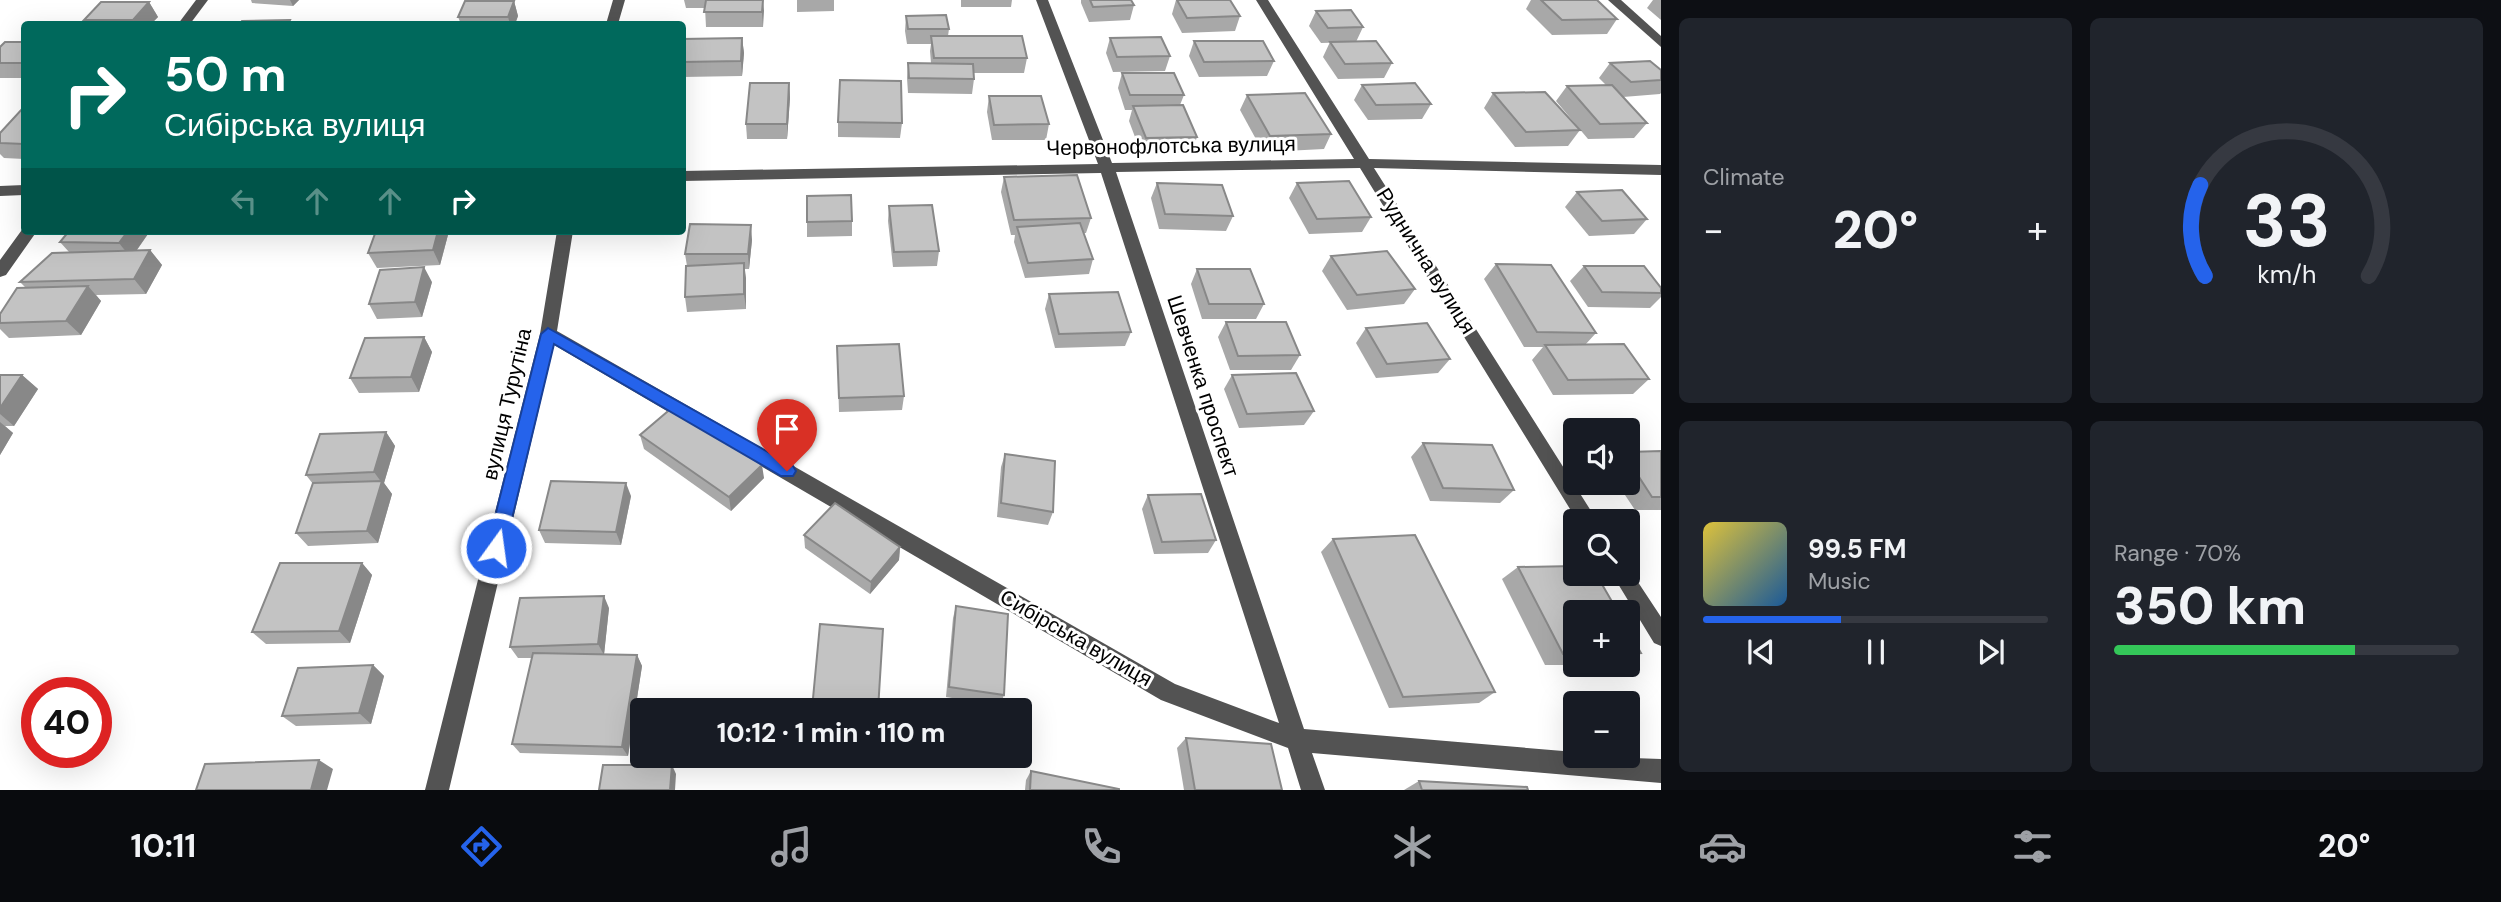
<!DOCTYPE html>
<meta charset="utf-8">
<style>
:root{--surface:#171b24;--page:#20242c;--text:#f1f3f6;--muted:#9ea1a6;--line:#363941;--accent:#2563eb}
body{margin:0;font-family:"DM Sans",sans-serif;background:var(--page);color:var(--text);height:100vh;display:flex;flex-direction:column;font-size:26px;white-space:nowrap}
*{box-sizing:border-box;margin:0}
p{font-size:23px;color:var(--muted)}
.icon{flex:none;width:38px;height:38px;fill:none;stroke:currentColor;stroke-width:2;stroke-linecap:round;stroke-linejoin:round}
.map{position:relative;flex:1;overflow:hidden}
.side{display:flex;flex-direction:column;gap:18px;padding:18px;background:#0d0f14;width:840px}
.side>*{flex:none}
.banner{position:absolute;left:21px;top:21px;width:665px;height:214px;border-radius:7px;box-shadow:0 7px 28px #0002;background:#00695c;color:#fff;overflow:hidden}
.controls{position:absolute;left:1563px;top:418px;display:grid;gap:14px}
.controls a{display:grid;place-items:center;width:77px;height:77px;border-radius:7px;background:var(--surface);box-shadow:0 7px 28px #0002;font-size:35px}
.speed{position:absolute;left:21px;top:677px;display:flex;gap:14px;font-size:35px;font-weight:700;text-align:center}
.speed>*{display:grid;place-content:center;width:91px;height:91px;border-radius:50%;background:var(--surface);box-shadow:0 7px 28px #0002;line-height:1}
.speed .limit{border:10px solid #d22;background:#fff;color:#111}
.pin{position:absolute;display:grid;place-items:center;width:60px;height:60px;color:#fff;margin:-72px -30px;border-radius:50% 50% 50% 0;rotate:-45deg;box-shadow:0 0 7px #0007}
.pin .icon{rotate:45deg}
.me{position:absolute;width:77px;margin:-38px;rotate:14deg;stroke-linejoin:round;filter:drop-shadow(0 0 5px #0008)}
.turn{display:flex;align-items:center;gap:24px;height:147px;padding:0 28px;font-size:32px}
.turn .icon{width:91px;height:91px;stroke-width:2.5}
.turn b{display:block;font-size:49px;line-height:60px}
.lanes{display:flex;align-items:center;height:66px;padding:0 28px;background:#0003;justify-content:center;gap:35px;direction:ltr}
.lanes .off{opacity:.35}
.big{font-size:52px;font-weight:800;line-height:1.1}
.side .tile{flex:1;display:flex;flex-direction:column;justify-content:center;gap:10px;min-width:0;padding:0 24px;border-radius:10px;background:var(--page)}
.side .dial{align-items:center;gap:0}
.dial svg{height:182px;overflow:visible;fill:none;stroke:var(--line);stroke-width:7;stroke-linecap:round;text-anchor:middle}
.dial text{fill:var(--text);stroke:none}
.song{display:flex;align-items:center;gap:21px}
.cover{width:84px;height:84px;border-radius:10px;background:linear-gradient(135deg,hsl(50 70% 55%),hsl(210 70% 35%))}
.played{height:7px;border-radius:4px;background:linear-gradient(90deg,var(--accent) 40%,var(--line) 40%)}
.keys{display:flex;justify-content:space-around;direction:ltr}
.heat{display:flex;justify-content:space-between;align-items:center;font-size:38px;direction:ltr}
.charge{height:10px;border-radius:5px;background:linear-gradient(90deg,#34c759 70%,var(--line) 0)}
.side .tiles{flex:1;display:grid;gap:18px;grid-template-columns:repeat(2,1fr)}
.trip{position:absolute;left:630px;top:698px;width:402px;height:70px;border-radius:7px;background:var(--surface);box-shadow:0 7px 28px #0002;font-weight:800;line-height:70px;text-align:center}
.tab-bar{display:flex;height:112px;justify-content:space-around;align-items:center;background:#090b0e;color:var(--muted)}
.tab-bar .icon{width:49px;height:49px}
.tab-bar .selected{color:var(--accent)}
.tab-bar b{font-size:32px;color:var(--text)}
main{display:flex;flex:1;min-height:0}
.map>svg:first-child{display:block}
</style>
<main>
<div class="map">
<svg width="1661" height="790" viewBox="0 0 1661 790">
<rect width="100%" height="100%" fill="#fff"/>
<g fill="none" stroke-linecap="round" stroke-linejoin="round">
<g fill="#535353" fill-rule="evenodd">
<polygon points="196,0 208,0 190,24 178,24"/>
<polygon points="613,0 625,0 618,24 606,24"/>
<polygon points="1036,0 1048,0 1112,163 1354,159 1256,0 1268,0 1369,159 1661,165 1661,175 1374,168 1598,522 1578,522 1360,168 1116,172 1304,729 1575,752 1575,756 1661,759 1661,783 1312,753 1325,790 1301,790 1288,748 1161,700 554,345 449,790 425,790 540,334 557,231 573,231 557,331 1175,684 1279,723 1101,173 682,181 682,171 1098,164"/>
<polygon points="1608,0 1621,0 1661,36 1661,47"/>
<polygon points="24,185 24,195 0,196 0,186"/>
<polygon points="24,227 24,231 37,231 6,275 0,277 0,260"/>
<polygon points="1628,567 1661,617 1661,646 1654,643 1612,574 1628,574"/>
</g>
</g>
<g fill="#a8a8a8">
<polygon points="251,0 299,0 293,6 252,3"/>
<polygon points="684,0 763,0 763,27 706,27 705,8 686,8"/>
<polygon points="797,0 834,0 834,11 797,12"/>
<polygon points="961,0 1012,0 1011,7 961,7"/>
<polygon points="1081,0 1131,0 1134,5 1130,20 1089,22 1081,3"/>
<polygon points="1176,0 1230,0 1240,16 1235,31 1182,33 1172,14"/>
<polygon points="1531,0 1597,0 1617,19 1607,34 1552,35 1526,9"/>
<polygon points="1653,0 1661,0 1661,20 1647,8"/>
<polygon points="514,1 518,16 515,24 461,24 458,17"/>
<polygon points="149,2 158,17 151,24 87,24 84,20"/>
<polygon points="1316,11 1363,27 1356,42 1321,43 1309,26"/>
<polygon points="906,16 949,29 948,36 1027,58 1024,73 974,73 974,79 972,94 908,93 907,78 908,63 931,63 930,51 931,44 907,44 905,31"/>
<polygon points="742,38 744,53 742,76 682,77 682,39"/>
<polygon points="1110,38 1170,56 1165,71 1113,72 1106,53"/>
<polygon points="1194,41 1274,61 1267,76 1199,77 1189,56"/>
<polygon points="24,42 24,78 0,78 0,47"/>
<polygon points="1330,42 1392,63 1384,78 1338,79 1323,57"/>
<polygon points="1610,63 1661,70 1661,93 1660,94 1623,97 1647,123 1634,138 1588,139 1556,101 1567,86 1606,85 1599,78"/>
<polygon points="1122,73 1184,95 1180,105 1197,137 1192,152 1141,153 1129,121 1132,110 1125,110 1118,88"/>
<polygon points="789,83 790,98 787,139 747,139 746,124"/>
<polygon points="1362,85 1431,104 1422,119 1368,120 1354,100"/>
<polygon points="1493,93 1580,130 1568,146 1515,147 1484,108"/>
<polygon points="1247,95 1331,134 1324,149 1263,152 1240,110"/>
<polygon points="989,96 1049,124 1046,140 992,140 987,112"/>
<polygon points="24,108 24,159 4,158 0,154 0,133"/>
<polygon points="838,122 902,123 900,138 838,137"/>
<polygon points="1004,177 1091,218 1086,233 1084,233 1093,259 1089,274 1025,278 1014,242 1015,235 1011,235 1001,192"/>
<polygon points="1157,183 1233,216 1226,231 1159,229 1151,198"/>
<polygon points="1297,183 1371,217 1362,232 1309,234 1289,198"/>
<polygon points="1577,192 1647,219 1634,234 1589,236 1565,207"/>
<polygon points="807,196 852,221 852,236 807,237"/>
<polygon points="889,206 939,251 937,266 893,267 888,221"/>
<polygon points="69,231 150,231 137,250 150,250 162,265 146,294 96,295 101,301 81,335 9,338 0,329 0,314 26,288 20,282 69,252 60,242"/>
<polygon points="376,231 449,231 440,265 377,268 368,253"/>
<polygon points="752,240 749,269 745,269 746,309 687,312 685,297 687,266 685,254"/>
<polygon points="1331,256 1415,289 1404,304 1347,310 1322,271"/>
<polygon points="1496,264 1596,333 1585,345 1649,379 1633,394 1553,395 1532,360 1543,347 1524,347 1484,279"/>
<polygon points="1584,266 1661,288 1661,297 1650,308 1588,307 1570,281"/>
<polygon points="1197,269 1264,304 1256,319 1202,319 1191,284"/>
<polygon points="432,282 422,317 377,319 369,304"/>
<polygon points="1049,294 1131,332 1125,346 1055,348 1045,309"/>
<polygon points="1226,322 1300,355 1291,370 1230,370 1218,337"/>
<polygon points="1366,328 1450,359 1438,373 1376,378 1356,343"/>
<polygon points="424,337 432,352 419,392 359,393 350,378"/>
<polygon points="837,346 904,396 902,410 839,412"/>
<polygon points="0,375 22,375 38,389 14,426 5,426 13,433 0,455"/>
<polygon points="1232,375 1314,411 1304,425 1239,428 1224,389"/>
<polygon points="386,432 395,446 384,483 392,494 378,543 308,546 296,533 313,484 306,475"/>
<polygon points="640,435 764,478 731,511 644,449"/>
<polygon points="1423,443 1514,490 1500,503 1430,501 1411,457"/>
<polygon points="1661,451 1661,510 1635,510 1617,483 1628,483 1628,452"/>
<polygon points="1005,454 1053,512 1048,525 997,517 1001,467"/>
<polygon points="1148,495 1216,540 1208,553 1154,554 1142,509"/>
<polygon points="631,496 621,545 545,543 539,530"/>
<polygon points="804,535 900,547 899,560 870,594 805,548"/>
<polygon points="1333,539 1495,692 1479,703 1389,708 1321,552"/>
<polygon points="362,563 372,575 350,643 266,644 252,632"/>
<polygon points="1518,567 1575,612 1575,665 1545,665 1502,579"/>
<polygon points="956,606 1004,695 1000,706 946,697 953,618"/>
<polygon points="609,608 604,654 637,655 642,666 628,756 520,753 512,744 532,658 518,658 510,647"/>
<polygon points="1628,630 1641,653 1628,661"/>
<polygon points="373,665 384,676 371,724 296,726 282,716"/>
<polygon points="1186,738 1282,790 1184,790 1177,748"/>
<polygon points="1031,771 1119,790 1025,790 1026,780"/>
<polygon points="1419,781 1528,790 1404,790"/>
</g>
<g fill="#888">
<polygon points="290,0 299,0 293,6"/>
<polygon points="763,0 764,11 763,27 762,12"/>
<polygon points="514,1 518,16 515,24 510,24 508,17"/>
<polygon points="149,2 158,17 151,24 135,24 133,20"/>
<polygon points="742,38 744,53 742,76 741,61"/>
<polygon points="789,83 790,98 787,139 787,124"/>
<polygon points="751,225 752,240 749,269 748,254"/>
<polygon points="128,231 150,231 131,258 119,243"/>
<polygon points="438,231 449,231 440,265 433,250"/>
<polygon points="150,250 162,265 146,294 134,279"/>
<polygon points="744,263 746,278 746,309 744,294"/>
<polygon points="424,267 432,282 422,317 415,302"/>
<polygon points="88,286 101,301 81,335 66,321"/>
<polygon points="424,337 432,352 419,392 411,377"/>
<polygon points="22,375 38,389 14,426 0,414 0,408"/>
<polygon points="0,422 13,433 0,455"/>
<polygon points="386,432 395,446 384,483 392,494 378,543 367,531 382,483 374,472"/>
<polygon points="762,465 764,478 731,511 729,497"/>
<polygon points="626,483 631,496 621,545 616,532"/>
<polygon points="900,547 899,560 870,594 871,582"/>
<polygon points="362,563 372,575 350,643 339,631"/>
<polygon points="604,596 609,608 604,655 598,644"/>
<polygon points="637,655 642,666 628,756 622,747"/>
<polygon points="373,665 384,676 371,724 359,713"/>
<polygon points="319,760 333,769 327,790 311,790"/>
<polygon points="672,765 676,774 675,790 670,790"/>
</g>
<g fill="#c3c3c3" stroke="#888" stroke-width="2">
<polygon points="706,0 763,0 762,12 704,12"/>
<polygon points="1090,0 1131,0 1134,5 1093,7"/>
<polygon points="1177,0 1230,0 1240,16 1187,18"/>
<polygon points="1541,0 1597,0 1617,19 1562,20"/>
<polygon points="465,1 514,1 508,17 458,17"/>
<polygon points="101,2 149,2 133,20 84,20"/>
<polygon points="1351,10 1363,27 1328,28 1316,11"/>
<polygon points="946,15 949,29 908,29 906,16"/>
<polygon points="290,20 288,24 240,24 242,21"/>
<polygon points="931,36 1022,36 1027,58 934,58"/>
<polygon points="1161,37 1170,56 1117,57 1110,38"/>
<polygon points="742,38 741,61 682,62 682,39"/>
<polygon points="1194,41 1263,41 1274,61 1204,62"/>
<polygon points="1376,41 1392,63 1345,64 1330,42"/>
<polygon points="5,42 24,42 24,63 0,63 0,47"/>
<polygon points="1650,61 1661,70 1661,80 1631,82 1610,63"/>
<polygon points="908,63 973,64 974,79 909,78"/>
<polygon points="1122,73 1174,73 1184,95 1130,95"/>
<polygon points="840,80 901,81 902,123 838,122"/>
<polygon points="750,83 789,83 787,124 746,124"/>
<polygon points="1415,83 1431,104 1376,105 1362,85"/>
<polygon points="1612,85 1647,123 1600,124 1567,86"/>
<polygon points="1545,92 1580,130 1526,132 1493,93"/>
<polygon points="1305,93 1331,134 1270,136 1247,95"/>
<polygon points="989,96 1041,96 1049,124 994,125"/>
<polygon points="1183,105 1197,137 1146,138 1133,106"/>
<polygon points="23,108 24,108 24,144 0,143 0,133"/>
<polygon points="1077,175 1091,218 1014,220 1004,177"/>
<polygon points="1349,181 1371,217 1317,219 1297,183"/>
<polygon points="1157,183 1222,185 1233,216 1165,214"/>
<polygon points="1622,190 1647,219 1602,221 1577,192"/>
<polygon points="851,195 852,221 807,222 807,196"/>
<polygon points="932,205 939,251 894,252 889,206"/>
<polygon points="1080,223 1093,259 1028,263 1017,227"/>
<polygon points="690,224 751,225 748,254 685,254"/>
<polygon points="69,231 128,231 119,243 60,242"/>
<polygon points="376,231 438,231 433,250 368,253"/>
<polygon points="150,250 134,279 20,282 52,253"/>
<polygon points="1387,251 1415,289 1357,295 1331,256"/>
<polygon points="744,263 744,294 685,297 686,266"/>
<polygon points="1496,264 1551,265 1596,333 1537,332"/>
<polygon points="1584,266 1644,266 1661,288 1661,293 1602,292"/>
<polygon points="424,267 415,302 369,304 380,270"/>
<polygon points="1197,269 1250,269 1264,304 1209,304"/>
<polygon points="88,286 66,321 0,323 0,314 17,288"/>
<polygon points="1118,292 1131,332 1059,334 1049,294"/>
<polygon points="1226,322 1286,322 1300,355 1238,356"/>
<polygon points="1427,323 1450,359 1387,364 1366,328"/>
<polygon points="424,337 411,377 350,378 365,338"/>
<polygon points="899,344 904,396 839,398 837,346"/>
<polygon points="1624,344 1649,379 1568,380 1545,345"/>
<polygon points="1296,373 1314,411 1247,414 1232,375"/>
<polygon points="0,375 22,375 0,408"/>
<polygon points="674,406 762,465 729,497 640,435"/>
<polygon points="386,432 374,472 306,475 320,434"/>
<polygon points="1423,443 1492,445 1514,490 1443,488"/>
<polygon points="1661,451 1661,497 1652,497 1628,460 1628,452"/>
<polygon points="1005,454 1055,461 1053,512 1001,503"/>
<polygon points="382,481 367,531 296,533 313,483"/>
<polygon points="551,481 626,483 616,532 539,530"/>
<polygon points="1201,494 1216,540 1162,542 1148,495"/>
<polygon points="835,503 900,547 871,582 804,535"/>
<polygon points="1415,535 1495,692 1403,697 1333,539"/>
<polygon points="280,563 362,563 339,631 252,632"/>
<polygon points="1575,566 1575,574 1596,574 1618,612 1575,612 1575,654 1563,654 1518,567"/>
<polygon points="604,596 598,644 510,647 520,598"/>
<polygon points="956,606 1008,614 1004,695 949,687"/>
<polygon points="820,624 883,629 878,710 827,710 812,709"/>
<polygon points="1628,630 1641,653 1628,654"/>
<polygon points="533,653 637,655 622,747 512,744"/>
<polygon points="373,665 359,713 282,716 298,668"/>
<polygon points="1186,738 1271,744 1282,790 1195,790"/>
<polygon points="319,760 311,790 196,790 205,764"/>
<polygon points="603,765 672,765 670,790 599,790"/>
<polygon points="1031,771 1119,789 1119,790 1030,790"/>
<polygon points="1419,781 1527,787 1528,790 1422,790"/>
</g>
<polygon fill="#2563eb" stroke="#184099" stroke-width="2" points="548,328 793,466 796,471 793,476 781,476 554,344 505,548 502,554 496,556 490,554 487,548 541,334"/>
<g text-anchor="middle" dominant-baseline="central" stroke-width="6" stroke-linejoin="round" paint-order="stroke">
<g font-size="21" fill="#000" stroke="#fff">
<text transform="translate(1171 146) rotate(-1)">Червонофлотська вулиця</text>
<text transform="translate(1426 261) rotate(58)">Руднична вулиця</text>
<text transform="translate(1203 386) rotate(72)">Шевченка проспект</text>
<text transform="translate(507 404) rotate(-77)">вулиця Турутіна</text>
<text transform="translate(1076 638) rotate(30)">Сибірська вулиця</text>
</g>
</g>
</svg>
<div class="controls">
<a><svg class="icon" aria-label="sound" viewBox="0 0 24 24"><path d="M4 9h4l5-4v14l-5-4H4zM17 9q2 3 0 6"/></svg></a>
<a><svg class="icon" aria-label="search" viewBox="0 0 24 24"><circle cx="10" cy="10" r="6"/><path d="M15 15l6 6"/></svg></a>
<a>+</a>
<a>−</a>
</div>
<div class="speed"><div class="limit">40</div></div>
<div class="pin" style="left:787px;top:471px;background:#d93025"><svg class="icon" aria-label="arrive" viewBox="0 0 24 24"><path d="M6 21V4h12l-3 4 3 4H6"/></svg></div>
<svg class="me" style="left:496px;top:548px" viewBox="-20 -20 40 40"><circle r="17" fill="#2563eb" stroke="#fff" stroke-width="3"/><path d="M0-11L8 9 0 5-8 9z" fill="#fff"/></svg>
<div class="trip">10:12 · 1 min · 110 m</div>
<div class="banner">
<div class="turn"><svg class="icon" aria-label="right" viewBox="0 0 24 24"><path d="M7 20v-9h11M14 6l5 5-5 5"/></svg><div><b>50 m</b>Сибірська вулиця</div></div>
<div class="lanes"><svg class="icon off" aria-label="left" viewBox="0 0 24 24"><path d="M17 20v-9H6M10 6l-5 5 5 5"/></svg><svg class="icon off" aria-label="ahead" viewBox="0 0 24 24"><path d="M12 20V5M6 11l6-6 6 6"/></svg><svg class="icon off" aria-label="ahead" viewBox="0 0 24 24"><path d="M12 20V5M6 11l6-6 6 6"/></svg><svg class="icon" aria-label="right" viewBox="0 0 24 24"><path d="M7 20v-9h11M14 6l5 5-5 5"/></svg></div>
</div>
</div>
<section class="side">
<div class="tiles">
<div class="tile"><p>Climate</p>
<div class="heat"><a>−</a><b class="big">20°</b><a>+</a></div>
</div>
<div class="tile dial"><svg viewBox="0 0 100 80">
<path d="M14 69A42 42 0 1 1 86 69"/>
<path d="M14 69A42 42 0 0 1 12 29" stroke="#2563eb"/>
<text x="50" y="56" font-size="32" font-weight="700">33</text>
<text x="50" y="72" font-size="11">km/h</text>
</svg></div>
<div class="tile">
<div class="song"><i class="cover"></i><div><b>99.5 FM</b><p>Music</p></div></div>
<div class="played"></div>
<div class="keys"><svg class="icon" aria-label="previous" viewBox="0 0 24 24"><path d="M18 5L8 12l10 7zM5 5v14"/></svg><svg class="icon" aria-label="pause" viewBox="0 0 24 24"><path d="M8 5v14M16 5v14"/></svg><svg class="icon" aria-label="next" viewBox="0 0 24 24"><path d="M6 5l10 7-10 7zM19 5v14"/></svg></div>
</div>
<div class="tile"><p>Range · 70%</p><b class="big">350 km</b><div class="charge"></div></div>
</div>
</section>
</main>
<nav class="tab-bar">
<b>10:11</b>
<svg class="icon selected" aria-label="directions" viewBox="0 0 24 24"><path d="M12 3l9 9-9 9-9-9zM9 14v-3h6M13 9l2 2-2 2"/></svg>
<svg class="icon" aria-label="music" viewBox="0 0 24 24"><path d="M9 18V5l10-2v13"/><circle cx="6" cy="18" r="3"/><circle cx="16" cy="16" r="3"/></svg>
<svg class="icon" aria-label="phone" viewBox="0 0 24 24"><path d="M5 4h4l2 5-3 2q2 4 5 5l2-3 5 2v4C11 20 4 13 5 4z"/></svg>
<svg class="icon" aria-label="climate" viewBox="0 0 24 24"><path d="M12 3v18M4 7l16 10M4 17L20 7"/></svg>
<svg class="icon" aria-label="car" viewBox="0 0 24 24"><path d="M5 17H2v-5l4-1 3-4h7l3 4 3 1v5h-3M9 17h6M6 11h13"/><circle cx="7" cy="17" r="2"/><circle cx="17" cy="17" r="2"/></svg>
<svg class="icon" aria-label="filters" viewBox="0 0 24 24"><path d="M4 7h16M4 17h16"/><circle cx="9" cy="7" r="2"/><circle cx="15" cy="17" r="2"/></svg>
<b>20°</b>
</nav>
